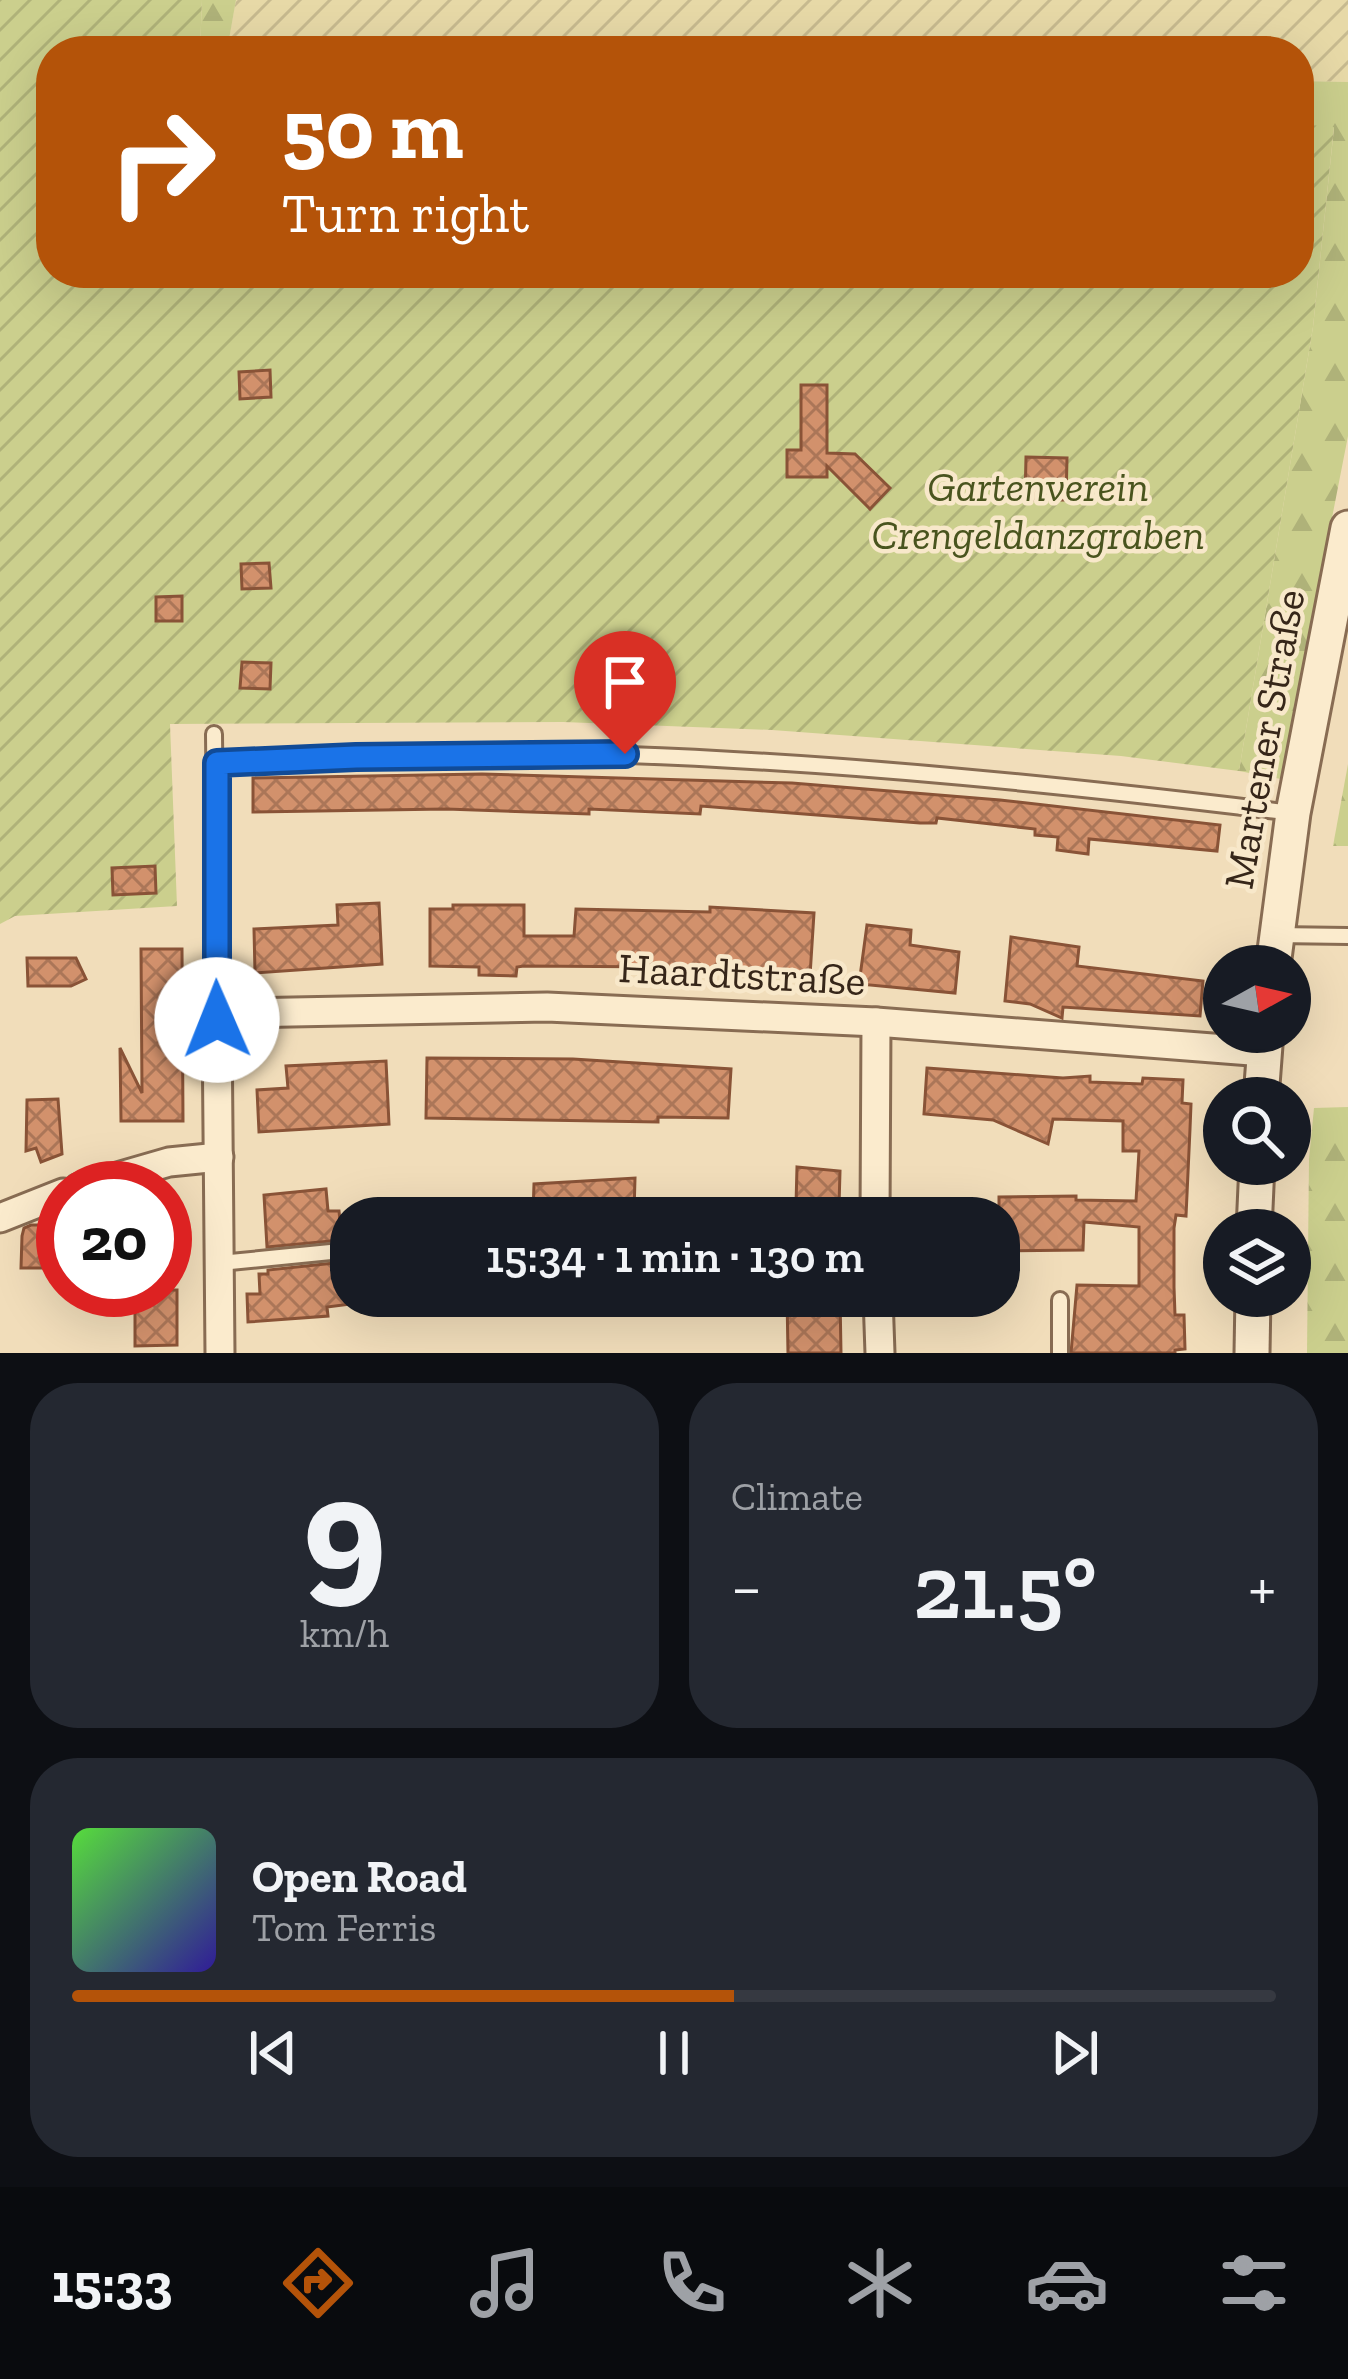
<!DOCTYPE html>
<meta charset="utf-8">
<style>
:root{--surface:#171b24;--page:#242831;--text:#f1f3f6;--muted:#9ea1a6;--line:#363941;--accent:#b45309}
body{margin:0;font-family:"Zilla Slab",serif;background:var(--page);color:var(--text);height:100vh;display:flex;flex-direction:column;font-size:45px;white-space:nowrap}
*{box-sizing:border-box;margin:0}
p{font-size:39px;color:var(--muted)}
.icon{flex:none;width:66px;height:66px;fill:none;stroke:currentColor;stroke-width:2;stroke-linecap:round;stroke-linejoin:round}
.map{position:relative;height:1353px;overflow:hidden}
.side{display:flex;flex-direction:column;gap:30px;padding:30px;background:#0d0f14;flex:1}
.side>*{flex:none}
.top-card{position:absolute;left:36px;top:36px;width:1278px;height:252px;border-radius:48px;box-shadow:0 12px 48px #0002;background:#b45309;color:#fff;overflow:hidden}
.needle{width:78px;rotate:82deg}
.tools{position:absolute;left:1203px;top:945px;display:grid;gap:24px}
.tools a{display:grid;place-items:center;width:108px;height:108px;border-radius:50%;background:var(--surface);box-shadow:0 12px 48px #0002;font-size:60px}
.speed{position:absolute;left:36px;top:1161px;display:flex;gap:24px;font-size:60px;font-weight:700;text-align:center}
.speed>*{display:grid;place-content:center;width:156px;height:156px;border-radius:50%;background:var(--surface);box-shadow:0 12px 48px #0002;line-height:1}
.speed .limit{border:18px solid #d22;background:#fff;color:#111}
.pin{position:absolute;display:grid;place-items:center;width:102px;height:102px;color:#fff;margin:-123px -51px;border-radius:50% 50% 50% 0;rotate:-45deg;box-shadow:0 0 12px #0007}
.pin .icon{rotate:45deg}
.me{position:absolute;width:132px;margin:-66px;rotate:359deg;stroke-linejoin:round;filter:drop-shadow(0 0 9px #0008)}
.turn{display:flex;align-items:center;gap:42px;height:252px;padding:0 48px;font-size:54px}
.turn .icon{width:156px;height:156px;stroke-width:2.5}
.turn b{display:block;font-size:84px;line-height:102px}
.big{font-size:90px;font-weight:600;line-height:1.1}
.side .tile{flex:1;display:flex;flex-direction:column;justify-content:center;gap:18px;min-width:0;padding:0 42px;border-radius:48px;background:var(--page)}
.side .dial{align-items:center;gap:0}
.dial b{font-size:156px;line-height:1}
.song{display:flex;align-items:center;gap:36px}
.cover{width:144px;height:144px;border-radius:18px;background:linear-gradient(135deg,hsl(110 70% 55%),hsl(250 70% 35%))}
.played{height:12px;border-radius:6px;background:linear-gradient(90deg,var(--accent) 55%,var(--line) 55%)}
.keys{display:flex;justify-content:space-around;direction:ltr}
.heat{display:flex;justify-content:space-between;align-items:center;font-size:66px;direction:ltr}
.side .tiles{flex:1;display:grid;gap:30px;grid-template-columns:1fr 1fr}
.tile:last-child{grid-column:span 2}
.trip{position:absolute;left:330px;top:1197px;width:690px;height:120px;border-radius:48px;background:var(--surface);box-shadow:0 12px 48px #0002;font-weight:600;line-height:120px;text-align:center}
.dock{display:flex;height:192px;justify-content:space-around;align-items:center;background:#090b0e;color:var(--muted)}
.dock .icon{width:84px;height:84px}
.dock .active{color:var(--accent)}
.dock b{font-size:54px;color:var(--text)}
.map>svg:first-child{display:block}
</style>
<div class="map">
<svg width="1348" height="1353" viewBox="0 0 1348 1353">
<defs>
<pattern id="farmland-furrows" width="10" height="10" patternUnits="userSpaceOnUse" patternTransform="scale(3)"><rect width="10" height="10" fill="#e7d9a7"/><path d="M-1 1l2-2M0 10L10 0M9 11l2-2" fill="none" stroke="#c7ba8f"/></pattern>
<pattern id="forest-firs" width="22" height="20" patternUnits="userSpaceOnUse" patternTransform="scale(3)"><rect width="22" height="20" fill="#cbcf8d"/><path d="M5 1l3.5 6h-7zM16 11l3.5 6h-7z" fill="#afb279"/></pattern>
<pattern id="garden-furrows" width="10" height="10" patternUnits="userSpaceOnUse" patternTransform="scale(3)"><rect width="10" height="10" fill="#cbcf8d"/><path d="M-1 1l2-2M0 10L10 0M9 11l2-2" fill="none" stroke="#afb279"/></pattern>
<pattern id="building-cross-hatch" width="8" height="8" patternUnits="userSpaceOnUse" patternTransform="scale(3)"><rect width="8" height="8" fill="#d2916c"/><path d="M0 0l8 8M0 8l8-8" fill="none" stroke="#ab7658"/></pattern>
</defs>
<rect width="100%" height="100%" fill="#f1ddba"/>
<polygon fill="url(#farmland-furrows)" points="236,0 1348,0 1348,82 1299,81 1299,51 227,51"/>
<g fill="url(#forest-firs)">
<polygon points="202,0 236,0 227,51 200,51"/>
<polygon points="1299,81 1348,82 1348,436 1281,779 1239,771 1313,327 1334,128 1299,124"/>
<polygon points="1348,764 1348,846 1333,846"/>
<polygon points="1348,1107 1348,1353 1307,1353 1309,1159 1314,1108"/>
</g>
<polygon fill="url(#garden-furrows)" points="0,0 202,0 200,51 51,51 51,273 1299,273 1299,124 1334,127 1313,327 1239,771 1121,756 772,730 563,722 170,724 177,906 15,916 0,924"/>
<g fill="url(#building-cross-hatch)" stroke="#895337" stroke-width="3">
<polygon points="270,370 271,397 240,399 239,372"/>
<polygon points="801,385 827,385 827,453 855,454 890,488 870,509 827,466 827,477 787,477 787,450 801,450"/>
<polygon points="1026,457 1067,458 1066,500 1025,500"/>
<polygon points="269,563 271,588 242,589 241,564"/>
<polygon points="182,596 182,621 156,621 156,597"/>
<polygon points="242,662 271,663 270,689 240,688"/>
<polygon points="482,774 792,783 1000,800 1220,825 1217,851 1089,839 1088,854 1057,850 1058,837 1035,835 1035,829 937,818 936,823 920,823 701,806 700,814 589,809 589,814 446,809 253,812 253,778"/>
<polygon points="155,866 156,893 113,895 112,868"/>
<polygon points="379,903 382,964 255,973 254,929 338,925 337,905"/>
<polygon points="453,905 524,905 524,936 574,936 576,909 710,912 710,907 814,913 810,976 670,967 524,966 517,967 516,976 479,975 479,967 430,966 430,909 453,909"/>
<polygon points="867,925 911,930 910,945 959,952 955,993 859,984"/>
<polygon points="1011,937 1079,947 1077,966 1203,981 1200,1016 1063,1007 1062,1018 1030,1004 1005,1001"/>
<polygon points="141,949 182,949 183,1121 121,1121 120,1048 142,1093"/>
<polygon points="27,958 76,958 86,979 71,986 28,986"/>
<polygon points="427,1058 573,1059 731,1069 728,1118 658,1117 658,1122 426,1118"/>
<polygon points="386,1061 389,1124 259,1132 257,1090 288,1088 286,1066"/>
<polygon points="927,1068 1063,1078 1090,1076 1090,1082 1142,1084 1143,1078 1183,1080 1182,1103 1191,1104 1190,1129 1186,1216 1176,1215 1174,1228 1174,1287 1175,1315 1184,1315 1185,1349 1175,1350 1175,1353 1071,1353 1077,1285 1139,1286 1139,1227 1084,1222 1083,1250 999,1251 999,1197 1076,1196 1076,1200 1136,1201 1139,1151 1123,1151 1123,1121 1053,1119 1048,1144 993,1120 924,1114"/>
<polygon points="58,1099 62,1154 41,1162 36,1148 26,1151 27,1100"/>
<polygon points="797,1167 840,1171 839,1206 831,1206 832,1218 802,1218 802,1205 796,1205"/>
<polygon points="635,1178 634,1213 533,1214 534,1184"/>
<polygon points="326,1189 328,1211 339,1211 342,1240 267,1247 264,1195"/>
<polygon points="31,1225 50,1225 49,1268 21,1268 22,1236 24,1228"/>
<polygon points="344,1262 345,1274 351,1273 351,1304 327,1307 328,1316 248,1322 247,1294 260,1294 259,1274 268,1274 268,1270"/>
<polygon points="135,1290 177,1290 177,1345 135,1346"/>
<polygon points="787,1296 840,1296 841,1353 788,1353"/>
</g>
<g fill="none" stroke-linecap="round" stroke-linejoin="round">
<g stroke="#886c53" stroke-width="20">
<g id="service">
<polyline points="214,734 217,1020"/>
<path d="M217 763C353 757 492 749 628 755 850 763 1072 786 1293 813"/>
<polyline points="1276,935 1348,936"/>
<polyline points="220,1263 351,1250"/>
<polyline points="1060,1300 1060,1353"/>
</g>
</g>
<g stroke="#886c53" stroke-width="33">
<g id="minor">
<polyline points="79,1188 169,1162 219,1157"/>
<polyline points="0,1218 63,1193"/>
<polyline points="875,1218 876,1022"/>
<polyline points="878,1296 880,1353"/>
<polyline points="220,1353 217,1020 245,1013 547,1007 876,1022 1264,1052"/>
</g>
</g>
<g stroke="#886c53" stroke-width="39">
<g id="tertiary">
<polyline points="1273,966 1293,813 1348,528"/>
<polyline points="1261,1098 1266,1032"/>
<polyline points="1254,1230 1257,1164"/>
<polyline points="1252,1353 1253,1296"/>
</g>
</g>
<use href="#service" stroke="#fbebcd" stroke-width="14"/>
<use href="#minor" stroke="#fbebcd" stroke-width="27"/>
<use href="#tertiary" stroke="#fbebcd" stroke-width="33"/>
</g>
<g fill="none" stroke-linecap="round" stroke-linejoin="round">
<g stroke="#114b97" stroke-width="30">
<polyline id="route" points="217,1020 217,763 356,757 625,754"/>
</g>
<use href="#route" stroke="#1a73e8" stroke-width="21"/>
</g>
<g text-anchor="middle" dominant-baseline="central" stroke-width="9" stroke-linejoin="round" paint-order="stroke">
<g font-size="42" font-style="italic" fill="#49541e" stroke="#f8e8ca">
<text x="1038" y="486">Gartenverein<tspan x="1038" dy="48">Crengeldanzgraben</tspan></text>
</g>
<g font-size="42" fill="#362619" stroke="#f8e8ca">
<text transform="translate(1264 739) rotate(-80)">Martener Straße</text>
<text transform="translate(742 974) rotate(3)">Haardtstraße</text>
</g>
</g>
</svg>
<div class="tools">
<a><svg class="needle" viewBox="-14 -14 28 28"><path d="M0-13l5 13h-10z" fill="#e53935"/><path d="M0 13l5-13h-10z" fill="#9ea1a6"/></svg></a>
<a><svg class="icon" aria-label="search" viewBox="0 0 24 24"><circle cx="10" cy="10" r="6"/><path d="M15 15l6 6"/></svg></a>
<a><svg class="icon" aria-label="layers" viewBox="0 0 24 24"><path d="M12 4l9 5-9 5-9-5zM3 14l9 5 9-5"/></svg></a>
</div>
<div class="speed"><div class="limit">20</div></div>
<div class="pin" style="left:625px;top:754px;background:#d93025"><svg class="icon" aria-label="arrive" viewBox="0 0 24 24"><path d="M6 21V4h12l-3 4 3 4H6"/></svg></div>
<svg class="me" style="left:217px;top:1020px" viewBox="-20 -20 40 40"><circle r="19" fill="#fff"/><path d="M0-13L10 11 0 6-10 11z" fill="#1a73e8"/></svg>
<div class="trip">15:34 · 1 min · 130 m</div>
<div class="top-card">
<div class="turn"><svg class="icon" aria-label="right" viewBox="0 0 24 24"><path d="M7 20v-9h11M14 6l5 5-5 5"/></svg><div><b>50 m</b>Turn right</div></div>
</div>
</div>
<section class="side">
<div class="tiles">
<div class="tile dial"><b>9</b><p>km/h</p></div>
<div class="tile"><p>Climate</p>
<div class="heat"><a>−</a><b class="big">21.5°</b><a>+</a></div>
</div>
<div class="tile">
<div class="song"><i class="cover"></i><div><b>Open Road</b><p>Tom Ferris</p></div></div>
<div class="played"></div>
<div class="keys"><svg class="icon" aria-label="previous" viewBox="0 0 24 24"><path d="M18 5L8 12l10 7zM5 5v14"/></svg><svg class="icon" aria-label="pause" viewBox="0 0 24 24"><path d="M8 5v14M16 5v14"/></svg><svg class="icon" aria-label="next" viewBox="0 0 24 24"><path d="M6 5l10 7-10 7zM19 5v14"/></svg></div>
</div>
</div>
</section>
<nav class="dock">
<b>15:33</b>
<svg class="icon active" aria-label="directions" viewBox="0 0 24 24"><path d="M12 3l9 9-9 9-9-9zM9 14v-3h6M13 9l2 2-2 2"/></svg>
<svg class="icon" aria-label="music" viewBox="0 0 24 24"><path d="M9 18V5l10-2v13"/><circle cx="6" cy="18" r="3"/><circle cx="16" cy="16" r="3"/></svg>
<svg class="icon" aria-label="phone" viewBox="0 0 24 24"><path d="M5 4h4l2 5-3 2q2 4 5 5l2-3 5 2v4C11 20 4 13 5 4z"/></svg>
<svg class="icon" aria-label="climate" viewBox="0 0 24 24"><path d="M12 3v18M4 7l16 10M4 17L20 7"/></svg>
<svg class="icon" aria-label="car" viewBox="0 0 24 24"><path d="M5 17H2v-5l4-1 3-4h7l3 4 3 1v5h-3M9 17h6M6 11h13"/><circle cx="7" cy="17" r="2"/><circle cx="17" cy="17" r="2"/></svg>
<svg class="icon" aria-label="filters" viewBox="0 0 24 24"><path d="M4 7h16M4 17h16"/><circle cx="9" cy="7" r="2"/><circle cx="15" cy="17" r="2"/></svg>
</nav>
